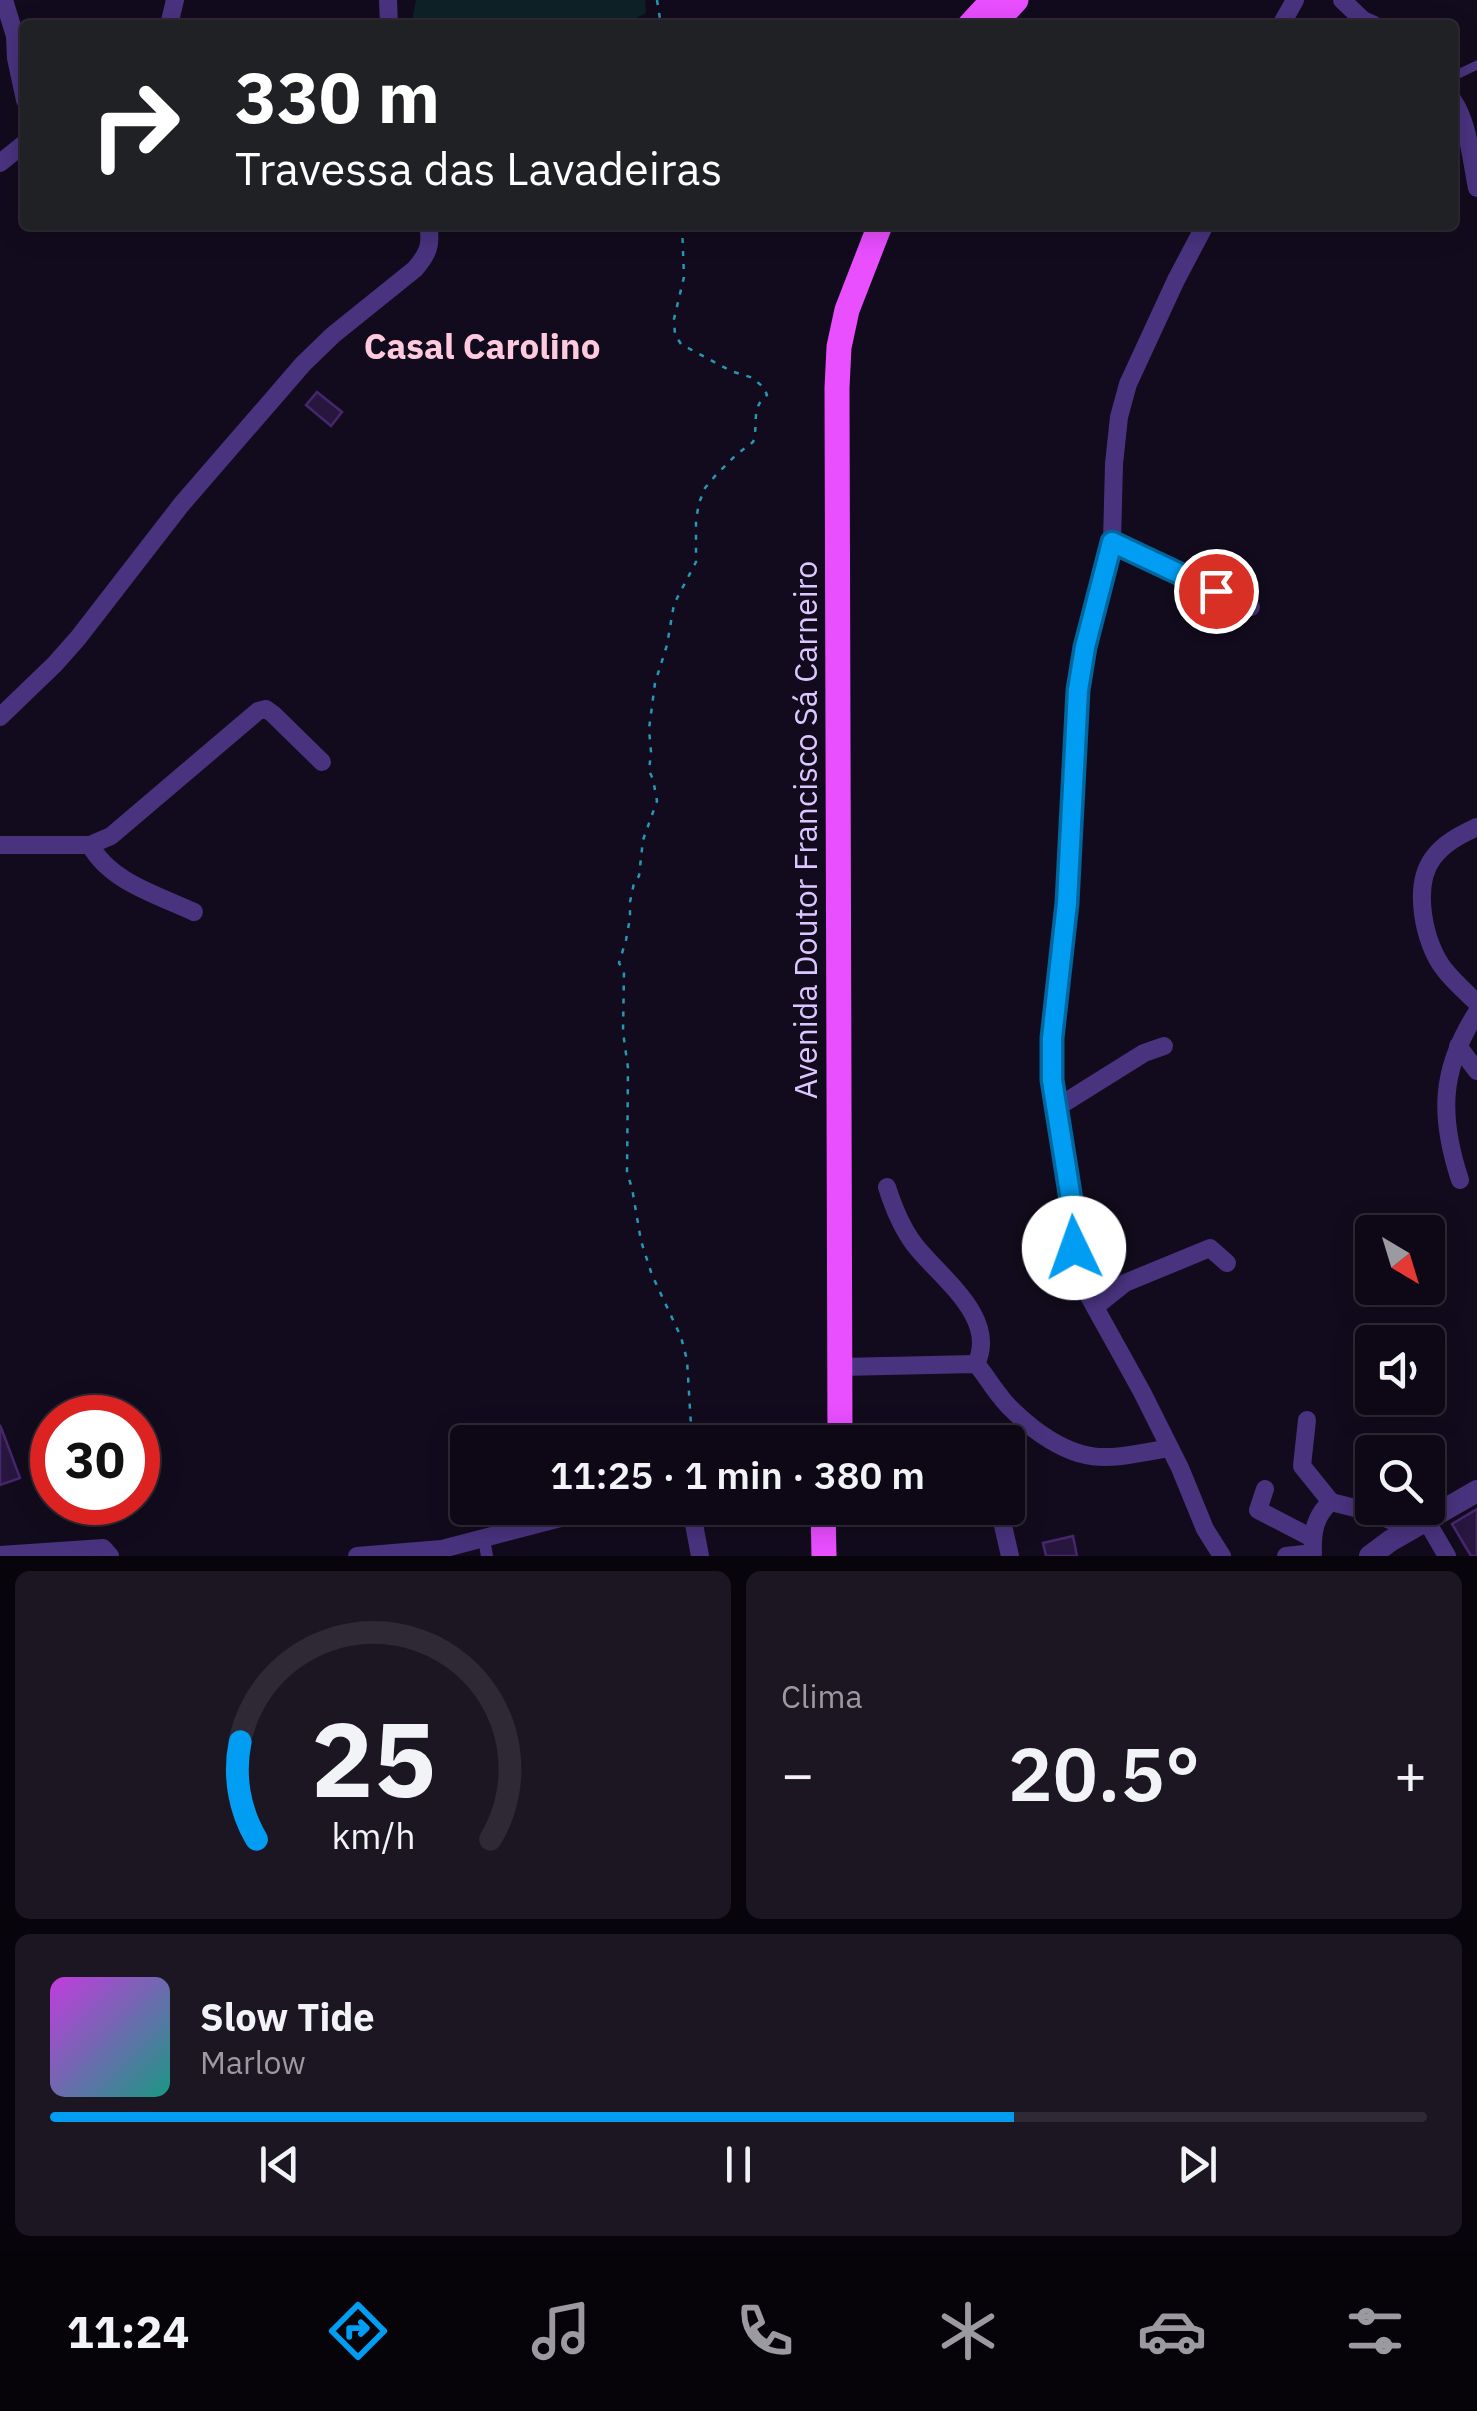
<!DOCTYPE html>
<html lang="pt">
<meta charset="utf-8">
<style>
:root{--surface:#0e0816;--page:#1c1623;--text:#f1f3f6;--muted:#9b9aa1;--line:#2e2935;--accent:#009df2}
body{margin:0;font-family:"IBM Plex Sans",sans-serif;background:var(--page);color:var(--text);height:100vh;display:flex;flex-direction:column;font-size:38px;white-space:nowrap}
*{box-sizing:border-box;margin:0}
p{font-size:32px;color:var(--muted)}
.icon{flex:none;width:55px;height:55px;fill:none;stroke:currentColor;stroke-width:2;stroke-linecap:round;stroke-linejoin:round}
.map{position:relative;height:1556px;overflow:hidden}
.drawer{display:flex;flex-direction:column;gap:15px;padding:15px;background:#08040c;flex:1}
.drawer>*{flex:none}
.banner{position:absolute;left:20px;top:20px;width:1438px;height:210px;border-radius:10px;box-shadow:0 5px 25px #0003,0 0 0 2px var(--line);background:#202124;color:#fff;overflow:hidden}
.needle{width:65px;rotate:142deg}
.fabs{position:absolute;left:1355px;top:1215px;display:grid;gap:20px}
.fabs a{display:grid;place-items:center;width:90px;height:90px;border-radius:10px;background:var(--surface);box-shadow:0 5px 25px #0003,0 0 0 2px var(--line);font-size:50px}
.speed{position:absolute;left:30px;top:1395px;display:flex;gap:20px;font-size:50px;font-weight:700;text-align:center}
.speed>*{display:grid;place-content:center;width:130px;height:130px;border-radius:50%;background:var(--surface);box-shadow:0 5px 25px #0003,0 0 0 2px var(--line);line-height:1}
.speed .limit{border:15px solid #d22;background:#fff;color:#111}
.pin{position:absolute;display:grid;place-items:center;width:85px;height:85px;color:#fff;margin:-42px;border:5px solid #fff;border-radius:50%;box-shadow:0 2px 10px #0007}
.me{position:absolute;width:110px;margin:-55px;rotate:357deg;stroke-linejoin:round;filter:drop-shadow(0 0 8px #0008)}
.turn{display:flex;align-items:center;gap:35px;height:210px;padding:0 50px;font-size:45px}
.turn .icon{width:130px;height:130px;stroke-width:2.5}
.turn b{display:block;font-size:70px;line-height:85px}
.big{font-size:75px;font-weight:600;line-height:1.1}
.drawer .tile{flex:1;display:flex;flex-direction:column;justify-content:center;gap:15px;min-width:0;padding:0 35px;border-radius:15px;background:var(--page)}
.drawer .dial{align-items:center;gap:0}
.dial svg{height:260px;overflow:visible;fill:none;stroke:var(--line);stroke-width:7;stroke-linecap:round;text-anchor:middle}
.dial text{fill:var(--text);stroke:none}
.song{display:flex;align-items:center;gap:30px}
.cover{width:120px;height:120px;border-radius:15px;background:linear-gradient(135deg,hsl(290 70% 55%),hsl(170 70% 35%))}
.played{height:10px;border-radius:5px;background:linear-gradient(90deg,var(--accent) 70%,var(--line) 70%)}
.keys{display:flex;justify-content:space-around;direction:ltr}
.heat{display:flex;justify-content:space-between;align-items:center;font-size:55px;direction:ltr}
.drawer .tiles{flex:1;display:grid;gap:15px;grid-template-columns:1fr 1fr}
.tile:last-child{grid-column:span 2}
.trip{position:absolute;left:450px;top:1425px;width:575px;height:100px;border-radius:10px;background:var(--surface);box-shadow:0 5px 25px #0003,0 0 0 2px var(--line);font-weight:600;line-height:100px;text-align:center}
.tabs{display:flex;height:160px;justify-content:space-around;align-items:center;background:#060309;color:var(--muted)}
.tabs .icon{width:70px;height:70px}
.tabs .on{color:var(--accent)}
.tabs b{font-size:45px;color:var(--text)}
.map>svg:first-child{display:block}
</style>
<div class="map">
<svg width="1477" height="1556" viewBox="0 0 1477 1556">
<rect width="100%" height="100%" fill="#120b1d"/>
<polygon fill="#0d2227" points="416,0 645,0 646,13 623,25 411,25"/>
<g fill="#28163f" stroke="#46276c" stroke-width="2.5">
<polygon points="317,392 342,412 331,426 306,405"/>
<polygon points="0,1425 20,1478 0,1485"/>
<polygon points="1477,1509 1477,1556 1471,1556 1452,1524"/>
<polygon points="1073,1536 1077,1556 1046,1556 1043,1543"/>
</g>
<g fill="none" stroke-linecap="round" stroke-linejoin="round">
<g stroke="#2798b3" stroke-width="2.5" stroke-dasharray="5 8" stroke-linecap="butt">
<polyline points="657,0 661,25"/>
<path d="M682 225 684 277 674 319 675 335 681 344 690 349 731 371 753 378 764 388 767 395C750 408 759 424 753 442L736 455 715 476 705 488 699 503 696 520V562L674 604 667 645 655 683 649 729 651 752 649 771 653 779 657 801 643 840 639 876 634 883 630 902V918L626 940 619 963 624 972 623 1032 628 1068 627 1173 632 1188 641 1241 652 1275 681 1337 687 1360 692 1442"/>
</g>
<polyline stroke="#49337f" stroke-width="9" points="1452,77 1477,65"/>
<polyline stroke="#49337f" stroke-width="12" points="484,1539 487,1556"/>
<g stroke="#49337f" stroke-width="18">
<polyline points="4,0 15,36 16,58 25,100"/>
<polyline points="388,0 389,25"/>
<polyline points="1342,0 1363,20 1374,25"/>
<polyline points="169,25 175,0"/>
<polyline points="1281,25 1295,0"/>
<path d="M1452 99C1469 123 1471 160 1477 188"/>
<polyline points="0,163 25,143"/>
<polyline points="1205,225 1176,280 1128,384 1119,417 1114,464 1112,542 1085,647 1078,689 1067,903 1055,996 1052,1079 1072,1206 1074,1248 1081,1282 1142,1392 1180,1468 1205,1529 1222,1556"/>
<polyline points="1112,542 1251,607"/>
<path d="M0 717 55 664 78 638 181 505 303 364 333 335 415 269C428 254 432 244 428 225"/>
<path d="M1477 827C1460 835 1444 843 1433 858 1412 886 1424 944 1444 969 1453 981 1466 992 1477 1003"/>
<polyline points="0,845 90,845 111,836 258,711 266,709 273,714 322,762"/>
<path d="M90 845C110 882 158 895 194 912"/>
<polyline points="1458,1046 1477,1071"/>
<polyline points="1056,1108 1144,1053 1164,1046"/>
<path d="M1460 1180C1439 1116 1440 1070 1477 1012"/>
<path d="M887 1187C893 1206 902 1228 914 1244 938 1276 999 1317 976 1364"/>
<polyline points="1095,1307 1125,1283 1210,1248 1227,1263"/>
<path d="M840 1367 976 1364C985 1374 991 1385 1000 1396 1009 1409 1022 1419 1034 1429 1086 1468 1111 1458 1170 1448"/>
<polyline points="1307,1420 1302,1466 1331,1502"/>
<polyline points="1265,1489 1258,1510 1312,1538"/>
<polyline points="691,1508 700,1556"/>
<polyline points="999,1508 1010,1556"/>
<polyline points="1426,1520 1447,1556"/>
<polyline points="0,1555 103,1548 110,1556"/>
<polyline points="357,1556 442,1549 599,1508"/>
<path d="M1286 1556 1313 1553C1312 1533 1315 1515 1331 1502L1371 1512 1411 1529"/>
</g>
<polyline stroke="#49337f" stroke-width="22" points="1370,1556 1390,1541 1477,1491"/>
<g stroke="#e94eff" stroke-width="25">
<polyline points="970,25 993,0"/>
<polyline points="993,25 1016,0"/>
<polyline points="840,1442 837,388 839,347 847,310 880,225"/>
<polyline points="823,1508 824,1556"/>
</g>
</g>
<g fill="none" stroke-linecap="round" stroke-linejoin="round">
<g stroke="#00669d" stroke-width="25">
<polyline id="route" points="1074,1248 1072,1206 1052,1080 1052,1038 1067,903 1078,690 1085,647 1112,542 1216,591"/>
</g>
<use href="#route" stroke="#009df2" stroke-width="18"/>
</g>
<g text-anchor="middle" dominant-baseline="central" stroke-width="10" stroke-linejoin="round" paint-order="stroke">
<g font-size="32" fill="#dbc7ff" stroke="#120b1d">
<text transform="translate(805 830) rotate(-90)">Avenida Doutor Francisco Sá Carneiro</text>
</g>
<g font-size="35" font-weight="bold" fill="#ffc9de" stroke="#120b1d">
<text x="482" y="346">Casal Carolino</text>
</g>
</g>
</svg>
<div class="fabs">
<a><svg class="needle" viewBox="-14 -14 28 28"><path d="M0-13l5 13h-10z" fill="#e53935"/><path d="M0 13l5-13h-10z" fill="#9b9aa1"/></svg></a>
<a><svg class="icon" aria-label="sound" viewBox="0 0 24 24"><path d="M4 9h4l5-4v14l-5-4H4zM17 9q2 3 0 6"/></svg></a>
<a><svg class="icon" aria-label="search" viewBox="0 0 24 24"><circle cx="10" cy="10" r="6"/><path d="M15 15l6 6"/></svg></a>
</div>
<div class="speed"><div class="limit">30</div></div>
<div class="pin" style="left:1216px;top:591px;background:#d93025"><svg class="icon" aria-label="arrive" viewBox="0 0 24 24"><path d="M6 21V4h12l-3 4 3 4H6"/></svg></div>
<svg class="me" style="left:1074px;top:1248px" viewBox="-20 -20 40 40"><circle r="19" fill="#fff"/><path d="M0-13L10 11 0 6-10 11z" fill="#009df2"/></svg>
<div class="trip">11:25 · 1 min · 380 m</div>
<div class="banner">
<div class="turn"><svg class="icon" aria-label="right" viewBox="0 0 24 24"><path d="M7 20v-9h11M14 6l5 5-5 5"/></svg><div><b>330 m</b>Travessa das Lavadeiras</div></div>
</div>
</div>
<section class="drawer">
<div class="tiles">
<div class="tile dial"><svg viewBox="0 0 100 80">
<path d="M14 69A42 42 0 1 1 86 69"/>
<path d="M14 69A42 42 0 0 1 9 39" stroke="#009df2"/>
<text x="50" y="56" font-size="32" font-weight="700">25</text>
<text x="50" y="72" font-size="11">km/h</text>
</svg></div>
<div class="tile"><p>Clima</p>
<div class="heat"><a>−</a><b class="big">20.5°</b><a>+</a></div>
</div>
<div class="tile">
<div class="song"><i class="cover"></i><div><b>Slow Tide</b><p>Marlow</p></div></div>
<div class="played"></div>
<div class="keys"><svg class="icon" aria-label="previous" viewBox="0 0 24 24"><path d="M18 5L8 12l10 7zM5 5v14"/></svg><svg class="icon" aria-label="pause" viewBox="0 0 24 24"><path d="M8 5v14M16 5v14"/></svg><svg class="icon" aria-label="next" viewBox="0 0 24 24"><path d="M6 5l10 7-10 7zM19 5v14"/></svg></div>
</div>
</div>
</section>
<nav class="tabs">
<b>11:24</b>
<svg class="icon on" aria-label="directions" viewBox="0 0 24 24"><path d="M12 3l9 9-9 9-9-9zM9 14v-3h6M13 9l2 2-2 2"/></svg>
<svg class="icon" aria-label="music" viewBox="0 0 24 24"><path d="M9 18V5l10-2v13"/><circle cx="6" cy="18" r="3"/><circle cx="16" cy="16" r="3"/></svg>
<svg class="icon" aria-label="phone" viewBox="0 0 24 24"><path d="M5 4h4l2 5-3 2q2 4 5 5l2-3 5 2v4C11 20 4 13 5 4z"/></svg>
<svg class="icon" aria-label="climate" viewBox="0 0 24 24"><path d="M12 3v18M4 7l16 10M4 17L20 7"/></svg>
<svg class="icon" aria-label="car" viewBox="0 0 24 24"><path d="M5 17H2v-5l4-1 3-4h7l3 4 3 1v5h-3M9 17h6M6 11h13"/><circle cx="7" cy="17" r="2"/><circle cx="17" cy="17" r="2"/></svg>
<svg class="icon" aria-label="filters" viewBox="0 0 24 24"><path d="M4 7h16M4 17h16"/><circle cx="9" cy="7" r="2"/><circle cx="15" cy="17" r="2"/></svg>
</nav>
